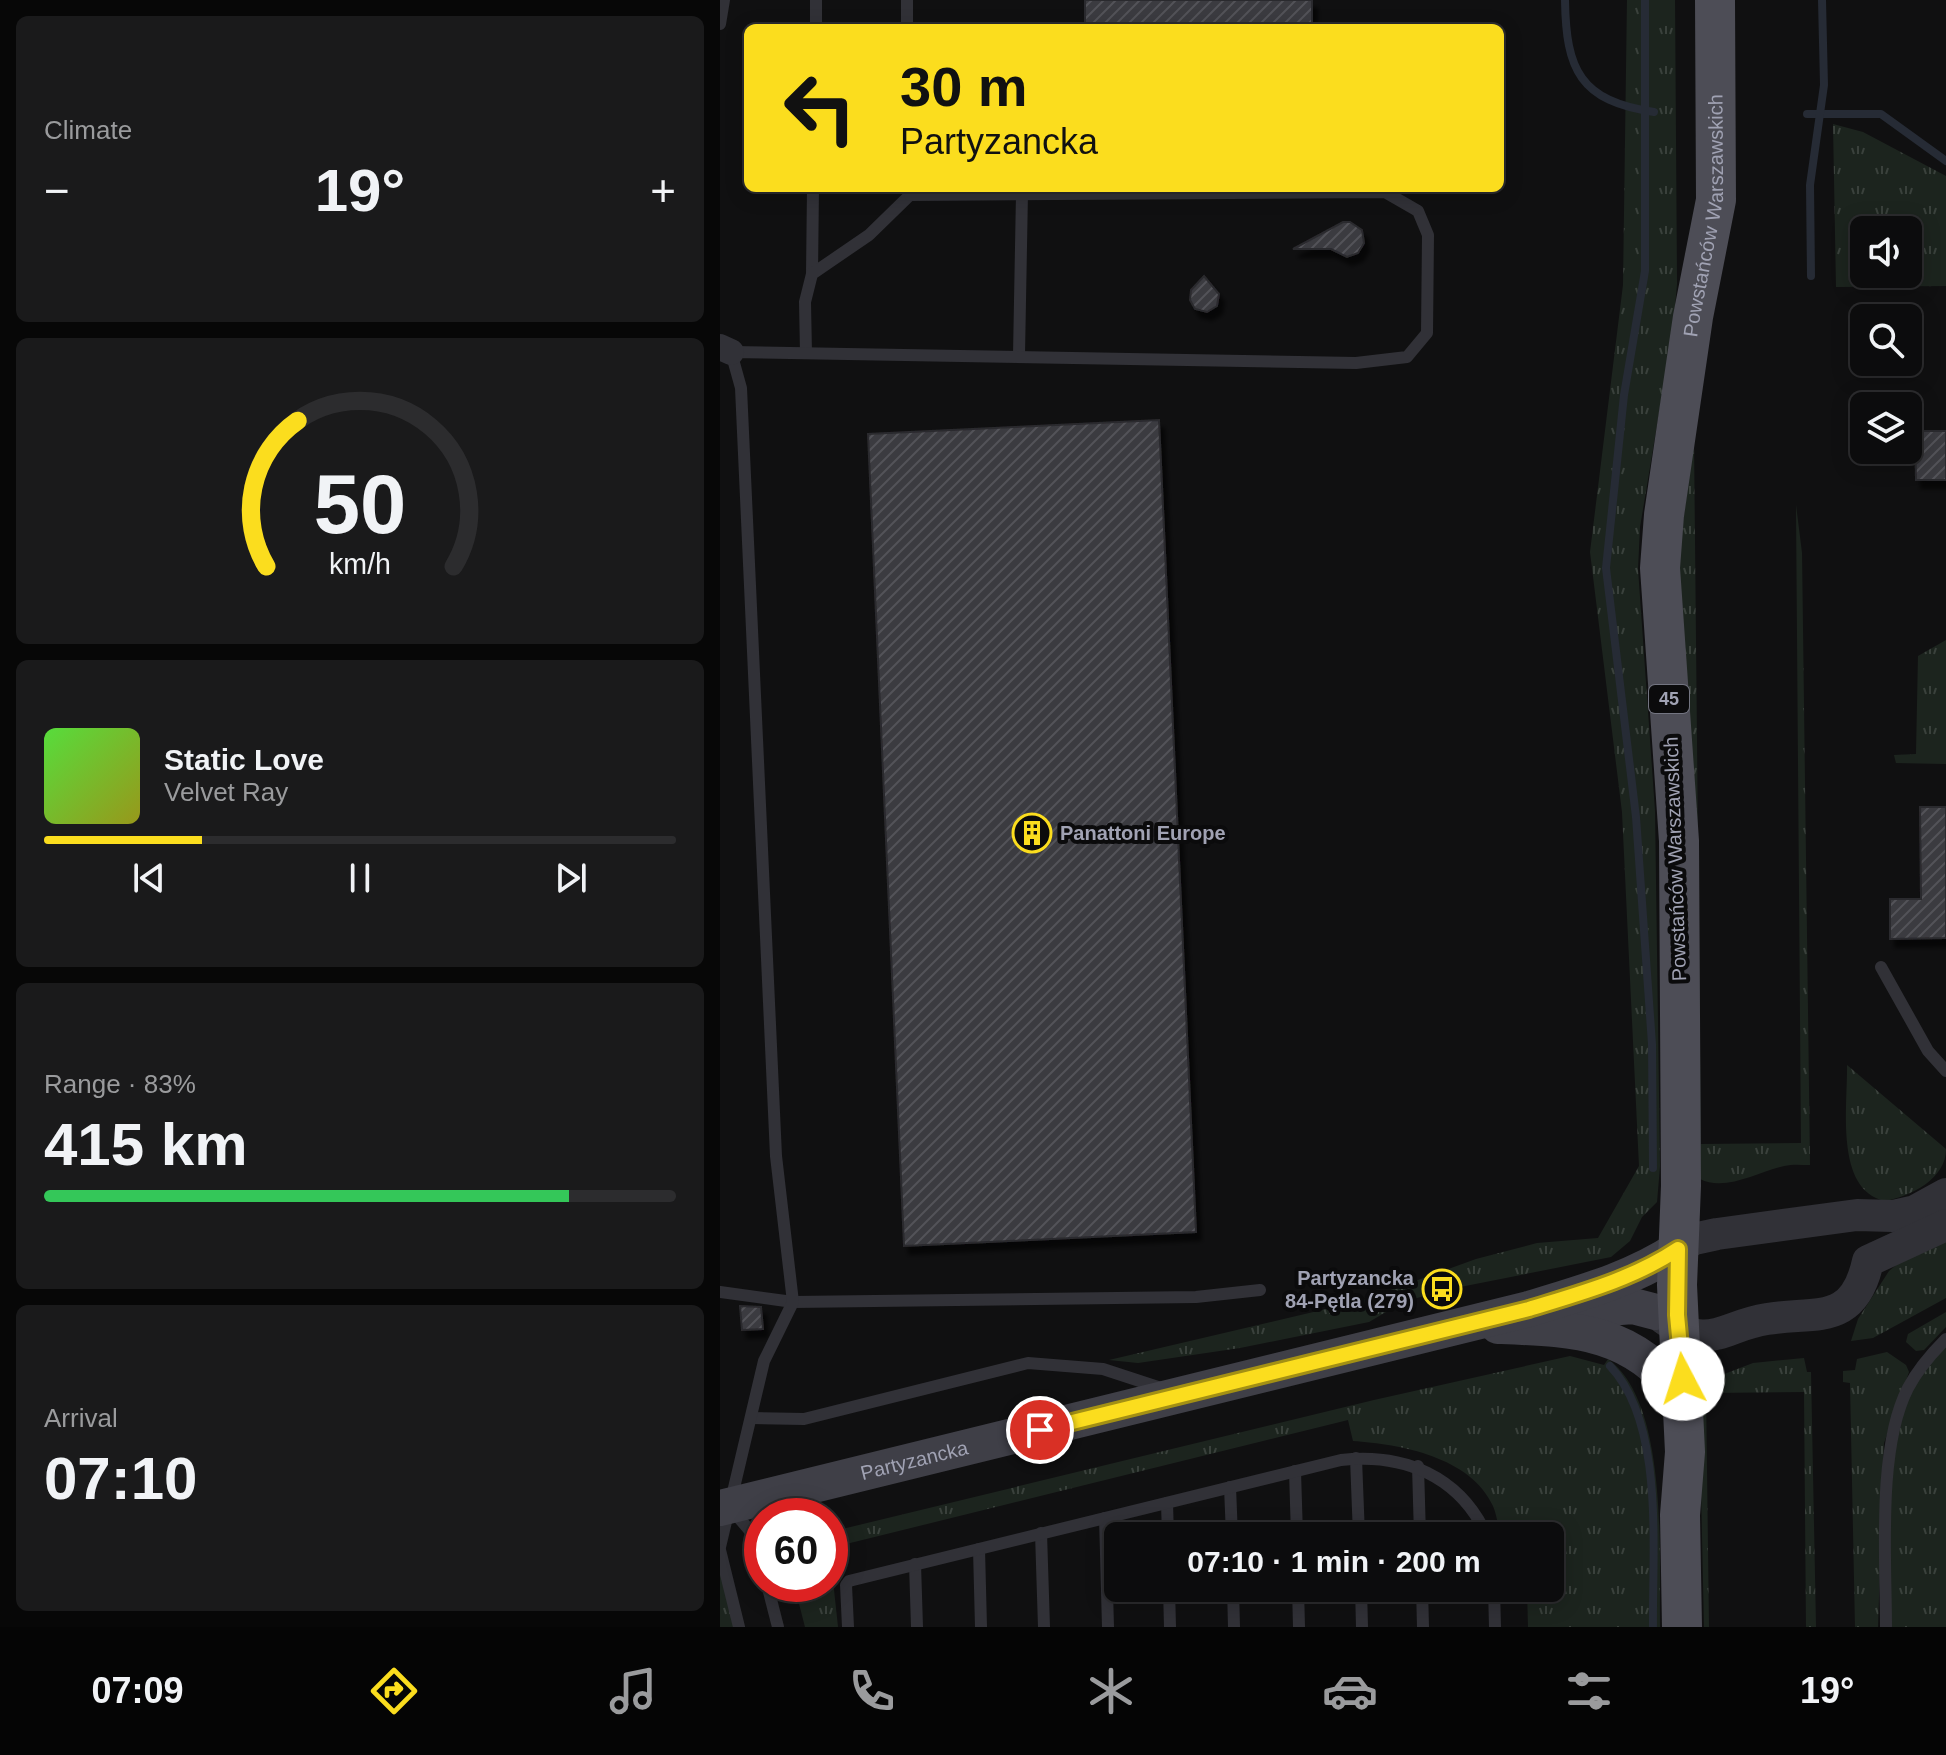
<!DOCTYPE html>
<meta charset="utf-8">
<style>
:root{--surface:#0c0c0d;--page:#1a1a1b;--text:#f1f3f6;--muted:#9a9b9d;--line:#2c2c2e;--accent:#fbdd1e}
body{margin:0;font-family:Helvetica,sans-serif;background:var(--page);color:var(--text);height:100vh;display:flex;flex-direction:column;font-size:30px;white-space:nowrap}
*{box-sizing:border-box;margin:0}
p{font-size:26px;color:var(--muted)}
.icon{flex:none;width:44px;height:44px;fill:none;stroke:currentColor;stroke-width:2;stroke-linecap:round;stroke-linejoin:round}
.map{position:relative;flex:1;overflow:hidden}
.drawer{display:flex;flex-direction:column;gap:16px;padding:16px;background:#070707;width:720px}
.drawer>*{flex:none}
.guide{position:absolute;left:24px;top:24px;width:760px;height:168px;border-radius:12px;box-shadow:0 4px 20px #0003,0 0 0 2px var(--line);background:#fbdd1e;color:#111;overflow:hidden}
.fabs{position:absolute;left:1130px;top:216px;display:grid;gap:16px}
.fabs a{display:grid;place-items:center;width:72px;height:72px;border-radius:12px;background:var(--surface);box-shadow:0 4px 20px #0003,0 0 0 2px var(--line);font-size:40px}
.speed{position:absolute;left:24px;top:1498px;display:flex;gap:16px;font-size:40px;font-weight:700;text-align:center}
.speed>*{display:grid;place-content:center;width:104px;height:104px;border-radius:50%;background:var(--surface);box-shadow:0 4px 20px #0003,0 0 0 2px var(--line);line-height:1}
.speed .limit{border:12px solid #d22;background:#fff;color:#111}
.pin{position:absolute;display:grid;place-items:center;width:68px;height:68px;color:#fff;margin:-34px;border:4px solid #fff;border-radius:50%;box-shadow:0 2px 8px #0007}
.me{position:absolute;width:88px;margin:-44px;rotate:355deg;stroke-linejoin:round;filter:drop-shadow(0 0 6px #0008)}
.turn{display:flex;align-items:center;gap:28px;height:168px;padding:0 24px;font-size:36px}
.turn .icon{width:104px;height:104px;stroke-width:2.5}
.turn b{display:block;font-size:56px;line-height:68px}
.big{font-size:60px;font-weight:600;line-height:1.1}
.drawer .tile{flex:1;display:flex;flex-direction:column;justify-content:center;gap:12px;min-width:0;padding:0 28px;border-radius:12px;background:var(--page)}
.drawer .dial{align-items:center;gap:0}
.dial svg{height:208px;overflow:visible;fill:none;stroke:var(--line);stroke-width:7;stroke-linecap:round;text-anchor:middle}
.dial text{fill:var(--text);stroke:none}
.song{display:flex;align-items:center;gap:24px}
.cover{width:96px;height:96px;border-radius:12px;background:linear-gradient(135deg,hsl(110 70% 55%),hsl(60 70% 35%))}
.played{height:8px;border-radius:4px;background:linear-gradient(90deg,var(--accent) 25%,var(--line) 25%)}
.keys{display:flex;justify-content:space-around;direction:ltr}
.heat{display:flex;justify-content:space-between;align-items:center;font-size:44px;direction:ltr}
.charge{height:12px;border-radius:6px;background:linear-gradient(90deg,#34c759 83%,var(--line) 0)}
.trip{position:absolute;left:384px;top:1522px;width:460px;height:80px;border-radius:12px;background:var(--surface);box-shadow:0 4px 20px #0003,0 0 0 2px var(--line);font-weight:600;line-height:80px;text-align:center}
.menu{display:flex;height:128px;justify-content:space-around;align-items:center;background:#050505;color:var(--muted)}
.menu .icon{width:56px;height:56px}
.menu .on{color:var(--accent)}
.menu b{font-size:36px;color:var(--text)}
main{display:flex;flex:1;min-height:0}
.map>svg:first-child{display:block}
</style>
<main>
<section class="drawer">
<div class="tile"><p>Climate</p>
<div class="heat"><a>−</a><b class="big">19°</b><a>+</a></div>
</div>
<div class="tile dial"><svg viewBox="0 0 100 80">
<path d="M14 69A42 42 0 1 1 86 69"/>
<path d="M14 69A42 42 0 0 1 26 13" stroke="#fbdd1e"/>
<text x="50" y="56" font-size="32" font-weight="700">50</text>
<text x="50" y="72" font-size="11">km/h</text>
</svg></div>
<div class="tile">
<div class="song"><i class="cover"></i><div><b>Static Love</b><p>Velvet Ray</p></div></div>
<div class="played"></div>
<div class="keys"><svg class="icon" aria-label="previous" viewBox="0 0 24 24"><path d="M18 5L8 12l10 7zM5 5v14"/></svg><svg class="icon" aria-label="pause" viewBox="0 0 24 24"><path d="M8 5v14M16 5v14"/></svg><svg class="icon" aria-label="next" viewBox="0 0 24 24"><path d="M6 5l10 7-10 7zM19 5v14"/></svg></div>
</div>
<div class="tile"><p>Range · 83%</p><b class="big">415 km</b><div class="charge"></div></div>
<div class="tile"><p>Arrival</p><b class="big">07:10</b></div>
</section>
<div class="map">
<svg width="1226" height="1627" viewBox="0 0 1226 1627">
<defs>
<pattern id="grass-tufts" width="24" height="20" patternUnits="userSpaceOnUse" patternTransform="scale(2)"><rect width="24" height="20" fill="#1c241e"/><path d="M3 7l-1-3M5 7V3M7 7l1-3M15 17l-1-3M17 17v-4M19 17l1-3" fill="none" stroke="#3a413c"/></pattern>
<pattern id="building-hatch" width="6" height="6" patternUnits="userSpaceOnUse" patternTransform="scale(2)"><rect width="6" height="6" fill="#3a3a3f"/><path d="M-1 1l2-2M0 6l6-6M5 7l2-2" fill="none" stroke="#535358"/></pattern>
<filter id="shadow"><feDropShadow dx="5" dy="8" stdDeviation="2" flood-color="#0009"/></filter>
</defs>
<rect width="100%" height="100%" fill="#101011"/>
<g fill="url(#grass-tufts)" fill-rule="evenodd">
<polygon points="907,0 955,0 957,284 953,329 920,527 918,569 935,811 940,1166 937,1202 922,1217 910,1241 891,1257 735,1288 733,1282 711,1287 711,1294 683,1302 649,1322 520,1348 418,1363 389,1360 640,1301 756,1259 817,1243 878,1238 919,1166 902,812 870,552 903,285"/>
<path d="M1113 124 1143 132 1226 176V286L1116 287ZM1144 230H1188V274H1144Z"/>
<path d="M974 441 981 1144 1081 1143 1076 505 1082 553 1090 1165C1082 1165 1072 1164 1064 1166 1039 1171 1006 1192 980 1179L958 559Z"/>
<polygon points="1226,640 1226,764 1176,763 1174,755 1196,754 1198,656"/>
<path d="M1127 1065 1226 1149C1226 1179 1191 1196 1165 1201 1114 1190 1128 1104 1127 1065Z"/>
<polygon points="1226,1240 1226,1298 1153,1338 1131,1341 1138,1319 1169,1271 1181,1261"/>
<polygon points="1226,1312 1226,1327 1204,1350 1196,1351 1186,1342 1188,1334"/>
<polygon points="1226,1339 1226,1627 1166,1627 1167,1485 1186,1390"/>
<polygon points="1167,1352 1186,1365 1189,1372 1164,1443 1158,1627 1135,1627 1130,1383 1123,1382 1123,1371 1135,1370 1137,1359"/>
<path d="M850 1356 884 1365 888 1359C949 1403 939 1556 940 1627H808L807 1588H830V1536H781C778 1527 777 1515 773 1506 751 1457 680 1444 633 1441L628 1420 118 1546 111 1562 118 1627H85L74 1584H110V1532L654 1400Z"/>
<polygon points="1084,1358 1087,1372 1091,1372 1096,1627 1086,1627 1084,1392 986,1393 989,1627 984,1627 979,1396 986,1395 986,1381 1033,1363"/>
<polygon points="0,1550 19,1627 0,1627"/>
</g>
<g fill="none" stroke-linecap="round" stroke-linejoin="round">
<g stroke="#262b35" stroke-width="8">
<path d="M845 0C846 70 860 101 934 112"/>
<polyline points="925,0 925,271 904,395 886,568 916,817 932,1044 933,1168"/>
<polyline points="1087,114 1161,114 1226,161"/>
<polyline points="1091,276 1090,185 1104,85 1102,0"/>
<path d="M890 1366C945 1424 932 1551 933 1627"/>
</g>
</g>
<g fill="url(#building-hatch)" stroke="#2b2a2e" stroke-width="2" filter="url(#shadow)">
<rect x="365" y="0" width="227" height="28"/>
<polygon points="623,222 630,222 642,230 644,243 638,253 627,257 611,249 573,249"/>
<polygon points="484,276 499,294 497,306 487,312 475,309 470,300 471,290"/>
<polygon points="439,420 476,1232 184,1246 148,434"/>
<polygon points="1195,431 1226,431 1226,480 1196,480"/>
<polygon points="1200,807 1226,807 1226,938 1170,939 1170,899 1201,899"/>
<polygon points="20,1306 41,1307 43,1329 22,1330"/>
</g>
<g fill="none" stroke-linecap="round" stroke-linejoin="round">
<g stroke="#313137" stroke-width="12">
<polyline points="187,0 187,28"/>
<polyline points="0,24 4,0"/>
<polyline points="96,28 96,0"/>
<polyline points="92,274 93,188"/>
<polyline points="86,353 85,302 92,274 149,235 190,195"/>
<polyline points="299,355 302,193"/>
<polyline points="1161,967 1208,1051 1226,1071"/>
<polyline points="0,1292 73,1302 476,1297 540,1290"/>
<polyline points="31,1418 84,1419 308,1363 383,1369 441,1388"/>
<polyline points="636,1458 639,1536"/>
<polyline points="698,1466 700,1536"/>
<polyline points="575,1471 577,1536"/>
<polyline points="510,1487 512,1536"/>
<polyline points="447,1503 448,1536"/>
<polyline points="13,1511 37,1539 42,1563"/>
<polyline points="385,1518 388,1627"/>
<polyline points="321,1533 324,1627"/>
<polyline points="0,1547 44,1361 73,1302 56,1156 21,388 11,352 636,363 687,357 707,333 708,235 698,211 665,192 190,195 190,188"/>
<polyline points="259,1549 261,1627"/>
<polyline points="0,1550 19,1627"/>
<polyline points="195,1564 197,1627"/>
<polyline points="47,1584 58,1627"/>
<polyline points="449,1588 450,1627"/>
<polyline points="513,1588 514,1627"/>
<polyline points="578,1588 579,1627"/>
<polyline points="641,1588 642,1627"/>
<polyline points="702,1588 703,1627"/>
<polyline points="774,1588 775,1627"/>
<path d="M128 1627 126 1585 129 1581 621 1460C684 1453 740 1476 767 1536"/>
<path d="M1166 1627C1166 1560 1157 1448 1188 1388 1198 1369 1211 1354 1226 1339"/>
</g>
<polyline stroke="#313137" stroke-width="26" points="0,347 11,352"/>
<g stroke="#313137" stroke-width="32">
<polyline points="958,1249 974,1239 997,1234 1137,1215 1173,1216 1195,1211 1226,1194"/>
<path d="M943 1318C990 1353 1001 1326 1047 1319 1095 1311 1134 1327 1148 1261L1226 1225"/>
</g>
<g stroke="#3f3f47" stroke-width="36">
<polyline points="851,1311 913,1306 936,1312"/>
<path d="M778 1326C858 1329 911 1330 964 1398"/>
<path id="s1" d="M0 1508 809 1309C861 1293 913 1279 958 1249"/>
</g>
<path stroke="#4d4d56" stroke-width="40" id="s2" d="M962 1627 960 1515 965 1452 957 1285 961 1186 959 841 940 568 944 515 973 317 996 200 995 0"/>
</g>
<g fill="none" stroke-linecap="round" stroke-linejoin="round">
<g stroke="#a39014" stroke-width="20">
<path id="route" d="M320 1430 809 1309C861 1293 913 1279 958 1249L957 1315 963 1379"/>
</g>
<use href="#route" stroke="#fbdd1e" stroke-width="14"/>
</g>
<defs>
<g id="building-ring" transform="scale(2)"><circle r="9.5" fill="#0b0b0c" stroke="#fbdd1e" stroke-width="1.5"/><path d="M-4-6H4V6H1V3H-1V6H-4ZM-2.5-4.3h1.7v1.8h-1.7ZM.8-4.3h1.7v1.8H.8ZM-2.5-1h1.7V.8h-1.7ZM.8-1h1.7V.8H.8Z" fill="#fbdd1e"/></g>
<g id="bus-ring" transform="scale(2)"><circle r="9.5" fill="#0b0b0c" stroke="#fbdd1e" stroke-width="1.5"/><path d="M-5-6H5V4H4V6H2V4H-2V6H-4V4H-5ZM-3.5-4V0h7V-4ZM-3.5 1.2v1.5H-2V1.2ZM2 1.2v1.5H3.5V1.2Z" fill="#fbdd1e"/></g>
</defs>
<g fill-rule="evenodd">
<use href="#building-ring" x="312" y="833"/>
<use href="#bus-ring" x="722" y="1289"/>
</g>
<g text-anchor="middle" dominant-baseline="central" stroke-width="8" stroke-linejoin="round" paint-order="stroke">
<rect fill="#0b0b0c" stroke="#737581" stroke-width="2" x="929" y="685" width="40" height="28" rx="6"/>
<g font-size="18" font-weight="bold" fill="#a0a2b3">
<text x="949" y="699">45</text>
</g>
<g font-size="20" fill="#a0a2b3" stroke="#0b0b0c">
<text stroke="none"><textPath href="#s2" startOffset="1416">Powstańców Warszawskich</textPath></text>
<text transform="translate(955 859) rotate(-92)">Powstańców Warszawskich</text>
<text stroke="none"><textPath href="#s1" startOffset="200">Partyzancka</textPath></text>
</g>
<g font-size="20" font-weight="bold" fill="#a0a2b3" stroke="#0b0b0c" text-anchor="start">
<text x="340" y="833">Panattoni Europe</text>
<text x="694" y="1278" text-anchor="end">Partyzancka<tspan x="694" dy="23">84-Pętla (279)</tspan></text>
</g>
</g>
</svg>
<div class="fabs">
<a><svg class="icon" aria-label="sound" viewBox="0 0 24 24"><path d="M4 9h4l5-4v14l-5-4H4zM17 9q2 3 0 6"/></svg></a>
<a><svg class="icon" aria-label="search" viewBox="0 0 24 24"><circle cx="10" cy="10" r="6"/><path d="M15 15l6 6"/></svg></a>
<a><svg class="icon" aria-label="layers" viewBox="0 0 24 24"><path d="M12 4l9 5-9 5-9-5zM3 14l9 5 9-5"/></svg></a>
</div>
<div class="speed"><div class="limit">60</div></div>
<div class="pin" style="left:320px;top:1430px;background:#d93025"><svg class="icon" aria-label="arrive" viewBox="0 0 24 24"><path d="M6 21V4h12l-3 4 3 4H6"/></svg></div>
<svg class="me" style="left:963px;top:1379px" viewBox="-20 -20 40 40"><circle r="19" fill="#fff"/><path d="M0-13L10 11 0 6-10 11z" fill="#fbdd1e"/></svg>
<div class="trip">07:10 · 1 min · 200 m</div>
<div class="guide">
<div class="turn"><svg class="icon" aria-label="left" viewBox="0 0 24 24"><path d="M17 20v-9H6M10 6l-5 5 5 5"/></svg><div><b>30 m</b>Partyzancka</div></div>
</div>
</div>
</main>
<nav class="menu">
<b>07:09</b>
<svg class="icon on" aria-label="directions" viewBox="0 0 24 24"><path d="M12 3l9 9-9 9-9-9zM9 14v-3h6M13 9l2 2-2 2"/></svg>
<svg class="icon" aria-label="music" viewBox="0 0 24 24"><path d="M9 18V5l10-2v13"/><circle cx="6" cy="18" r="3"/><circle cx="16" cy="16" r="3"/></svg>
<svg class="icon" aria-label="phone" viewBox="0 0 24 24"><path d="M5 4h4l2 5-3 2q2 4 5 5l2-3 5 2v4C11 20 4 13 5 4z"/></svg>
<svg class="icon" aria-label="climate" viewBox="0 0 24 24"><path d="M12 3v18M4 7l16 10M4 17L20 7"/></svg>
<svg class="icon" aria-label="car" viewBox="0 0 24 24"><path d="M5 17H2v-5l4-1 3-4h7l3 4 3 1v5h-3M9 17h6M6 11h13"/><circle cx="7" cy="17" r="2"/><circle cx="17" cy="17" r="2"/></svg>
<svg class="icon" aria-label="filters" viewBox="0 0 24 24"><path d="M4 7h16M4 17h16"/><circle cx="9" cy="7" r="2"/><circle cx="15" cy="17" r="2"/></svg>
<b>19°</b>
</nav>
